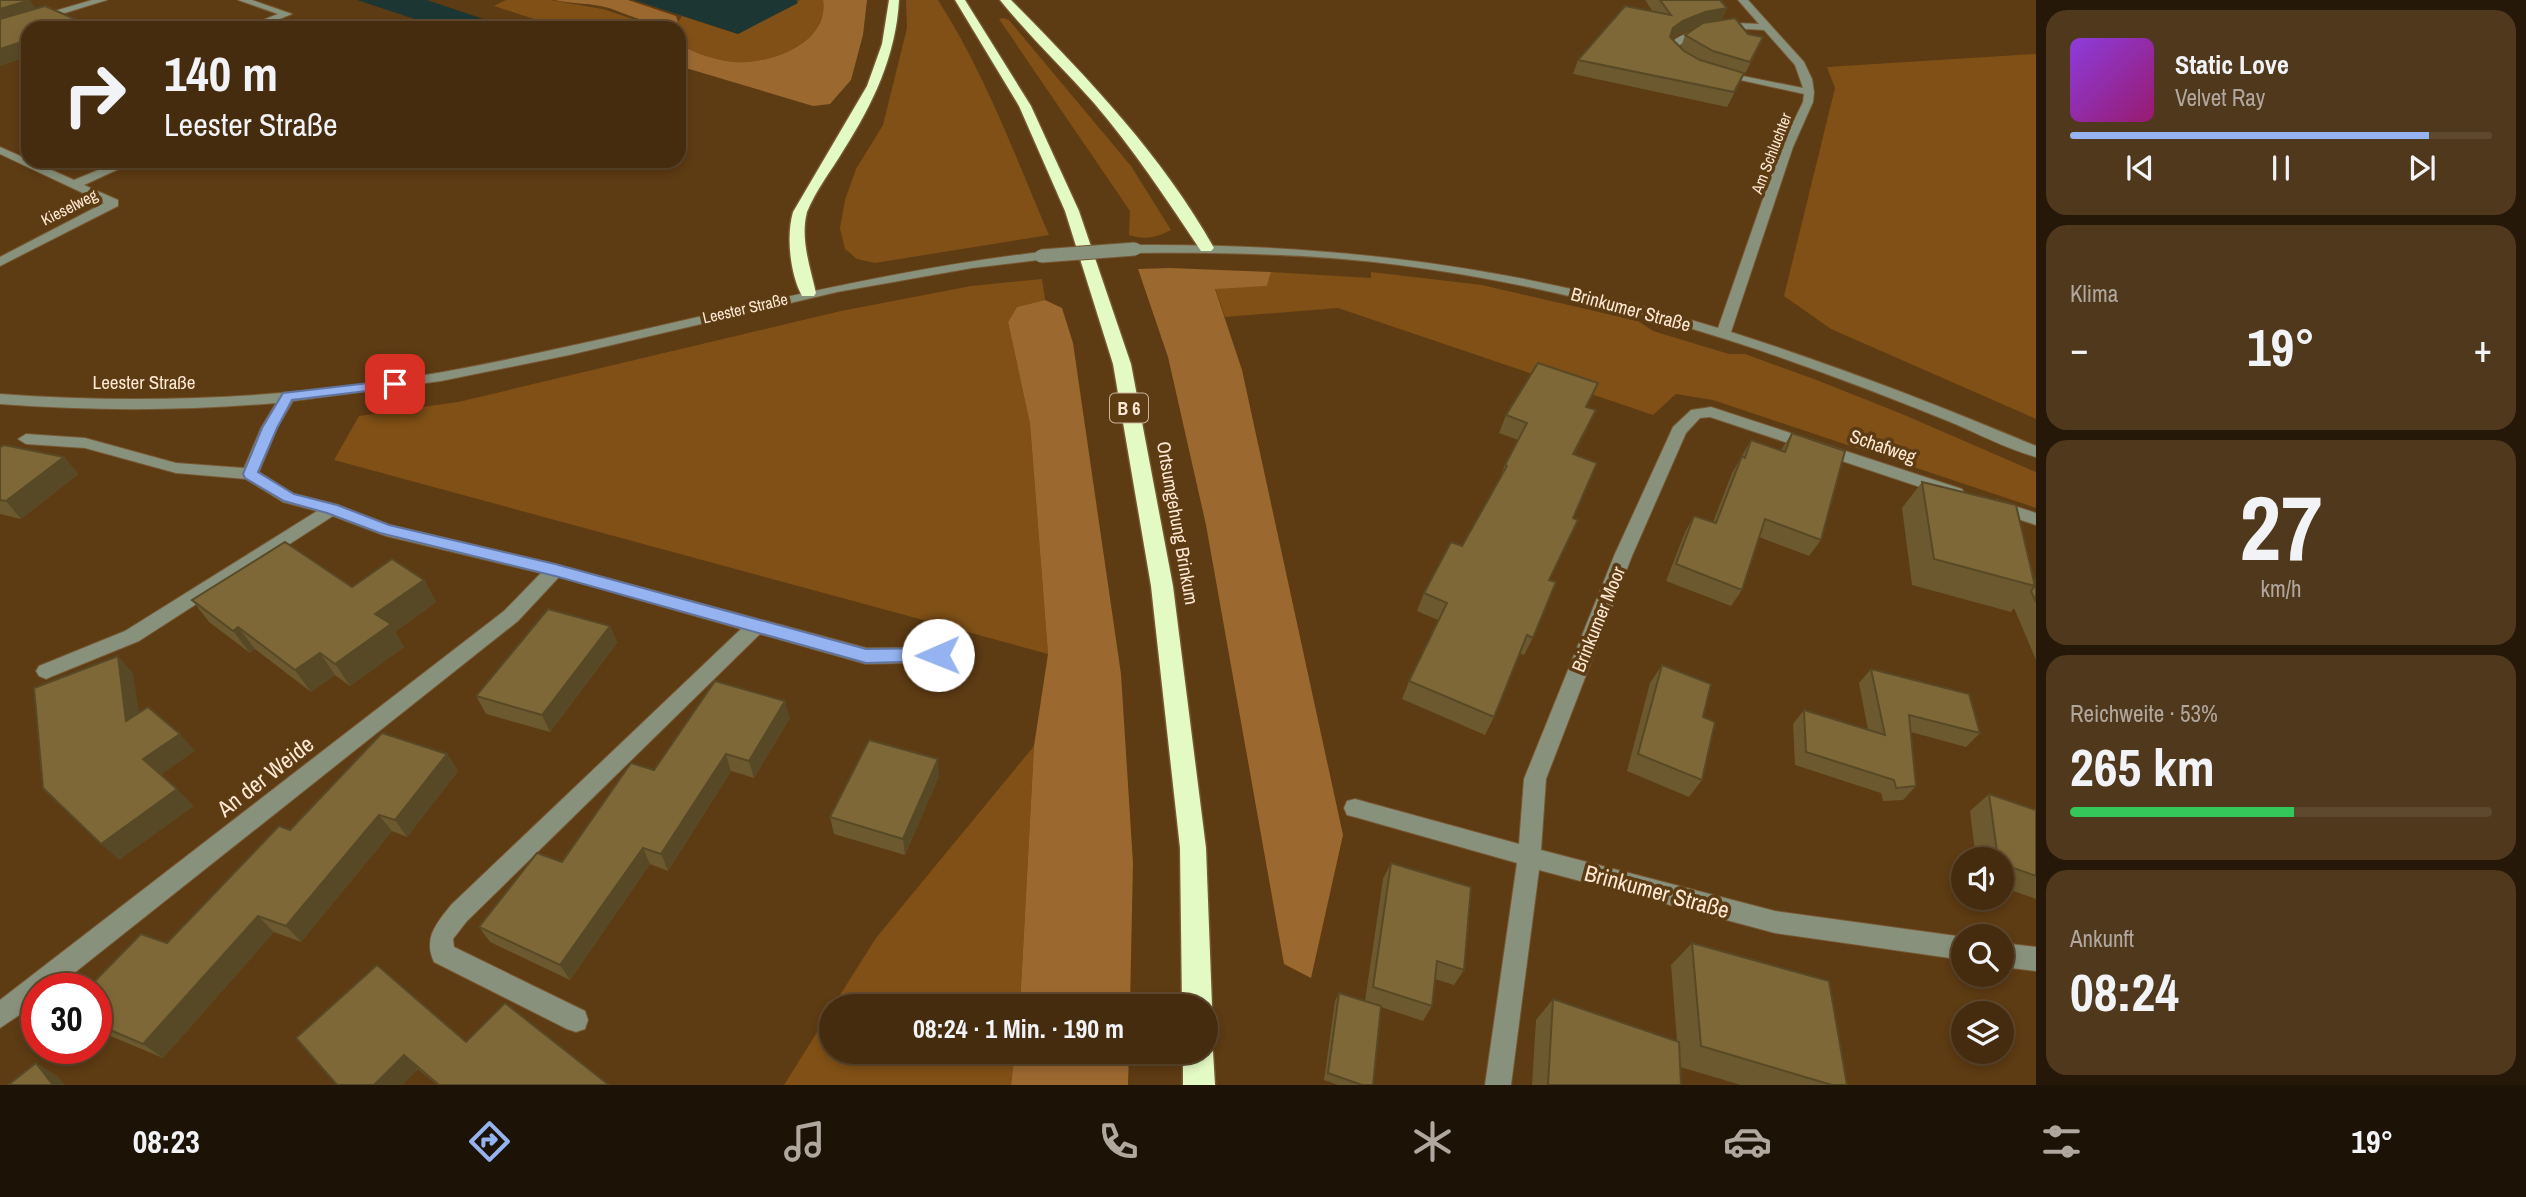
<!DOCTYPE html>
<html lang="de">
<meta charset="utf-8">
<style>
:root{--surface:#462c0e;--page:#50381c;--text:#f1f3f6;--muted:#b0a79e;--line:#5e482e;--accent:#95b2f1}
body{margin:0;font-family:"Archivo Narrow",sans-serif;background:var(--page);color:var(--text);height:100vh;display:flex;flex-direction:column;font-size:26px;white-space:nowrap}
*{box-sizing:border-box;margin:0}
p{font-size:23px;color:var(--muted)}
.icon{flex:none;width:38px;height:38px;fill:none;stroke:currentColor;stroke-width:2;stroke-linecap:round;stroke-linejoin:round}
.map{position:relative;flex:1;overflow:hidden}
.side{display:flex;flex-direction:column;gap:10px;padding:10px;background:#261808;width:490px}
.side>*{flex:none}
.guide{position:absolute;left:21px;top:21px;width:665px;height:147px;border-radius:21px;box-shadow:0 4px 10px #0003,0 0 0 2px var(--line);background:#462c0e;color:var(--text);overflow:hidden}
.fabs{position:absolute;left:1951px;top:847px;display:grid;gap:14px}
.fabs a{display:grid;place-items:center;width:63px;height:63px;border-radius:50%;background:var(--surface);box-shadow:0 4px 10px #0003,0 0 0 2px var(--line);font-size:35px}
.speed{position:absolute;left:21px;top:973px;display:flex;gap:14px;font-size:35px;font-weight:700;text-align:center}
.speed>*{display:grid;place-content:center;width:91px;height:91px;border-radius:50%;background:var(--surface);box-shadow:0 4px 10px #0003,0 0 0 2px var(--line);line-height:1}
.speed .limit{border:10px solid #d22;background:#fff;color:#111}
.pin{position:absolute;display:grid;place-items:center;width:60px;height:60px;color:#fff;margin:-30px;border-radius:14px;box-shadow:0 4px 10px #0006}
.me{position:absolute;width:77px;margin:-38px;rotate:269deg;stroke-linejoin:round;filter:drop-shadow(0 0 5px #0008)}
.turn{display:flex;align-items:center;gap:24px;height:147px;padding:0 28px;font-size:32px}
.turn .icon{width:91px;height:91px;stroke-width:2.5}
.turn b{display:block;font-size:49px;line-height:60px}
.big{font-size:52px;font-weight:700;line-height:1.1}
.side .tile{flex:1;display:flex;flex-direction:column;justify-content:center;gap:10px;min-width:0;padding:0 24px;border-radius:21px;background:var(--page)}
.side .dial{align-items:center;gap:0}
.dial b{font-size:91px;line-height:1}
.song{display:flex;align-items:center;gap:21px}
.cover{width:84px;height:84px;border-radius:10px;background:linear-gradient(135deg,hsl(270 70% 55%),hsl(320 70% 35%))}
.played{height:7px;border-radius:4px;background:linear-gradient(90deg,var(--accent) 85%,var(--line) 85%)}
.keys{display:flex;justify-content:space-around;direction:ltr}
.heat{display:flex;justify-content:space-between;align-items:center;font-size:38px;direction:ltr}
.charge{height:10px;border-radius:5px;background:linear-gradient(90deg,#34c759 53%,var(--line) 0)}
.trip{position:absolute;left:819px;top:994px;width:399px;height:70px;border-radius:35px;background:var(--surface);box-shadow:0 4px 10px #0003,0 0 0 2px var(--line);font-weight:700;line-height:70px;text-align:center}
.tabs{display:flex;height:112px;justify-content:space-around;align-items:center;background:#1c1206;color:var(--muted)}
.tabs .icon{width:49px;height:49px}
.tabs .on{color:var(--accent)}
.tabs b{font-size:32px;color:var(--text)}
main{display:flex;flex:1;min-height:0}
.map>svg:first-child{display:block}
</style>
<main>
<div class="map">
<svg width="2036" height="1085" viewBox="0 0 2036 1085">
<rect width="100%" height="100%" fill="#5d3b13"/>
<g fill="#805016">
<polygon points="506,0 550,0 603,9 653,26 562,28 494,6"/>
<path d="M800 0H823C829 40 780 60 747 62 725 64 698 55 679 44L684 36 679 33V28L657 27 678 22 682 16 738 34Z"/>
<path d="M906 0H938C985 73 1015 156 1049 235L875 263 857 259 845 249 840 228 845 200 856 169 883 125 907 28Z"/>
<path d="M1003 18 1009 20 1131 166 1171 230C1156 238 1145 240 1129 235L1130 211 999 19Z"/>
<polygon points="2036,54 2036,419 1831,329 1784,296 1835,88 1827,67"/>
<polygon points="1271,272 1371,278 1371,272 1482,285 1638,321 1653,331 1729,354 1745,354 1814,379 1902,414 2036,472 2036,508 1713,400 1676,394 1653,415 1338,308 1225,317 1215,288 1267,286"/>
<polygon points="1042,279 1045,300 1017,307 1008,322 1030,424 1048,654 334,460 359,416 458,402 841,311 971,286"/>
<polygon points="1034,746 1020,1006 833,1006 876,938"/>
<polygon points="831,1010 831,1052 1015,1052 1011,1085 784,1085"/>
</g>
<g fill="#9b6830">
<path d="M554 0H628L676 16 678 22C647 25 637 18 609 8 592 3 572 4 554 0Z"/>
<path d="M823 0H867L863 35 851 80 830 104 813 106 679 66V44C698 55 725 64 747 62 780 60 829 40 823 0Z"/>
<polygon points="1170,268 1271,272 1267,286 1215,289 1242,370 1343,835 1311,978 1284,964 1206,525 1168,357 1138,269"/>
<polygon points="1045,300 1062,308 1073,343 1121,674 1133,863 1130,1006 1020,1006 1034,746 1048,654 1030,424 1008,322 1017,307"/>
<polygon points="1015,1052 1129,1052 1128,1085 1011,1085"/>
</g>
<g fill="#1c3633">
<polygon points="357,0 427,0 510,28 442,28"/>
<polygon points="634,0 796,0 798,3 738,34"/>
</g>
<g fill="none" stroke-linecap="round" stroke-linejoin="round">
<g stroke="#775732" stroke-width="2">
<g id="minor">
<polygon points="92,0 107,0 0,33 0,27"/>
<polygon points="238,0 252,0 292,14 257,28 243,28 278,14"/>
<path d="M1738 0H1748L1804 62 1812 79 1814 92 1813 102 1793 147 1731 332C1835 365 1936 404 2036 446V457C2006 449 1977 433 1948 421 1886 396 1823 372 1759 350 1642 311 1522 281 1399 265 1312 254 1223 252 1135 253L1129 249 1135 245C1336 243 1526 268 1718 328L1781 147 1803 102 1804 94 1713 74 1718 71 1803 88 1795 65 1764 30C1733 28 1703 27 1677 47V51L1686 62 1685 64H1677L1669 54V44C1695 23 1726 22 1759 24Z"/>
<polygon points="0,147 74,180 120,161 136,161 84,185 118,200 118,206 0,266 0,257 104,203 0,154"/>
<path d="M1041 252 1048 256 1046 259 972 268 837 292 569 355 441 381 293 401 277 428 259 472 294 494 338 505 390 525 555 564 866 648H938L945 650 948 655 945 660 938 662 866 664 760 634 467 921 453 939 454 947 585 1011 588 1020 585 1029 576 1032 567 1029 434 962C423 938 436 924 451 905L741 629 559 577 518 621 54 989H37V1003L0 1028V1000L504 611 541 573 386 536 333 516 139 641 53 676 46 679 39 676 36 671 39 666 125 631 317 511 283 502 246 479 176 473 85 448 26 444 18 439 26 434 85 438 176 463 244 468 261 428 276 403C184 411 92 411 0 404V394C149 405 297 398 443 372 644 335 838 276 1041 252Z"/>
<polygon points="1711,407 1962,489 1964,493 1962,497 1950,497 1710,417 1700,418 1686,433 1632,556 1546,779 1541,850 1775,911 1964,937 1964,960 1775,933 1539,870 1511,1085 1485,1085 1517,863 1355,817 1347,815 1344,808 1347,801 1355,799 1519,844 1524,779 1614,556 1673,427 1691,410"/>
<polygon points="1996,500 2036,513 2036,525 1990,510 1988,506 1990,502"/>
<polygon points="2002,943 2036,947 2036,971 2002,967"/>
</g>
</g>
<g stroke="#775732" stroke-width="3">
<g id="highway">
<path d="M889 0H899C896 56 873 104 843 151 831 171 816 190 807 212 800 239 810 266 816 293L814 296H802C790 274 786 236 793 212L867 86 882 44Z"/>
<polygon points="955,0 965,0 1031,106 1079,211 1131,364 1173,586 1206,848 1212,1006 1206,1017 1206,1006 1182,1006 1180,848 1151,586 1113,364 1065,211 1019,106"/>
<path d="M1000 0H1011C1085 75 1162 155 1214 248L1211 251H1201C1167 200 1134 150 1094 103 1063 68 1029 36 1000 0Z"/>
<polygon points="1206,1040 1213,1052 1215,1085 1183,1085 1183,1052 1206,1052"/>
</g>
</g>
<use href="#minor" fill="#88917b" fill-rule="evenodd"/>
<use href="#highway" fill="#e4fac5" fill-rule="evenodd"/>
<g stroke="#775732" stroke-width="15" stroke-linecap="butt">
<polyline id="minor-bridge" points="1041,256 1135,249"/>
</g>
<use href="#minor-bridge" stroke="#88917b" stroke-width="13"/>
</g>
<g fill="#6c592f" fill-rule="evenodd">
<path d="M1645 0H1720L1727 8 1721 20 1757 51 1727 107 1573 74 1578 60 1653 12ZM1700 25 1685 35 1681 47 1672 39 1678 35Z"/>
<polygon points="1587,407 1596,410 1574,455 1573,518 1549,580 1533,638 1524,655 1519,653 1494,717 1485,735 1402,699 1409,681 1438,620 1417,611 1424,593 1462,546 1498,483 1505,465 1518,440 1499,433 1506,415"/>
<polygon points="1792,433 1821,540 1809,556 1759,537 1742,590 1731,606 1666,581 1685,532 1694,516 1713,522 1732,473 1751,440 1781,450"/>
<polygon points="0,447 64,457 78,474 21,519 0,514"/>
<polygon points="1922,482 2034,579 2036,580 2036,660 2014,608 2011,612 1912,585 1902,508"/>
<polygon points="424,580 436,602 395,632 404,647 350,686 335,675 311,692 255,649 250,653 209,622 192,600"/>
<polygon points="610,626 617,643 550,732 486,714 476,696"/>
<polygon points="1662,665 1703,717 1702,780 1689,797 1627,771 1650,683"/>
<polygon points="1871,669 1980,733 1966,747 1911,732 1916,786 1903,800 1883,801 1881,793 1795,765 1793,724 1804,710 1868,730 1859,683"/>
<polygon points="790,718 754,778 731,771 668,871 650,864 570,980 490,942 479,927 562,862 654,770"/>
<polygon points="447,754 458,771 407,837 392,831 301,942 274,932 163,1058 96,1030 96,989 167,943 290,830"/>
<polygon points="939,776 905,855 834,834 830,817"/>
<polygon points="1989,794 2036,810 2036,899 2002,887 2002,859 1976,859 1970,811"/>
<polygon points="1391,863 1464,970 1454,985 1435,979 1432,1006 1423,1021 1381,1007 1373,1085 1338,1085 1324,1080 1335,1001 1339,993 1365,1001 1383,879"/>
<polygon points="1692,943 1847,1085 1741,1085 1680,1067 1681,1085 1532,1085 1536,1020 1553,999 1677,1041 1671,965"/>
<polygon points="296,1038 466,1042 609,1085 437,1085 418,1069 402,1085 337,1085"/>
</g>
<g fill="#584926">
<polygon points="30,0 38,13 0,24 0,9"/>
<polygon points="1727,8 1721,22 1699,25 1678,35 1668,42 1673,28 1683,21 1705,12"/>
<polygon points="84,23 87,28 67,28"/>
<polygon points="28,40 28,57 0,66 0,49"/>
<polygon points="64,457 78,474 21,519 6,501"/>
<polygon points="424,580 436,602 395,632 404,647 350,686 335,664 375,614"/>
<polygon points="610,626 617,643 550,732 542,715"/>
<polygon points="238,627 255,649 250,653 233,631"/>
<polygon points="320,653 335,675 311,692 295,670"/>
<polygon points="118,656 133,673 143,739 126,721"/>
<polygon points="785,701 790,718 754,778 749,761"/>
<polygon points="180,734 195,751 159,776 143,759"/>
<polygon points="447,754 458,771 407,837 395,820"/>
<polygon points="726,754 731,771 668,871 661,854"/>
<polygon points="938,759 939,776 905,855 903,839"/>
<polygon points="177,789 194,806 119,860 101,844"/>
<polygon points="379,815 392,831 301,942 286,926"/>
<polygon points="643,848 650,864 570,980 560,965"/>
<polygon points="258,916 274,932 163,1058 143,1044"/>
<polygon points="404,1055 418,1069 402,1085 374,1085"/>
<polygon points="36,1063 59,1077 65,1085 53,1085"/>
</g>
<g fill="#7e6837" stroke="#584926" stroke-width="2">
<polygon points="0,0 30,0 0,9"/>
<polygon points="1660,0 1720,0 1727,8 1705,12 1683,21 1673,28 1670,37 1684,51 1700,60 1744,73 1734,92 1578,60 1625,6 1671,15"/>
<polygon points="45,6 84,23 67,28 28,28 28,40 0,49 0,19"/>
<polygon points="1735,18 1748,34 1763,37 1750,62 1713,51 1685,35 1703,23"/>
<polygon points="1538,363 1598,383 1586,407 1596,410 1573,454 1597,463 1573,518 1578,520 1549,580 1556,582 1533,638 1527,635 1494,717 1409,681 1447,603 1424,593 1451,542 1462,546 1507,466 1505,465 1527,423 1506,415"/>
<polygon points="1792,433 1845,451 1821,540 1765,519 1742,590 1676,564 1694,516 1716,523 1742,456 1745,458 1751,440 1785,452"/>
<polygon points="4,445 64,457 6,501 0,500 0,447"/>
<polygon points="1922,482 2016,505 2035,586 1934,559"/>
<polygon points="285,542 352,587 392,559 424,580 375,614 391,624 335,664 320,653 295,670 238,627 233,631 192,600"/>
<polygon points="2034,579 2036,580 2036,602 2031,591 2035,586"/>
<polygon points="548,609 610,626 542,715 476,696"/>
<polygon points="118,656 126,721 148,707 180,734 143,759 177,789 101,844 43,788 34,688"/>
<polygon points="1662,665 1711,684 1703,717 1715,722 1702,780 1638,754"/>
<polygon points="1871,669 1969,694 1980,733 1909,715 1916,786 1896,788 1894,780 1806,752 1804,710 1885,735"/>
<polygon points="715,681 785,701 749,761 726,754 661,854 643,848 560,965 479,927 537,853 562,862 631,763 654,770"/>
<polygon points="382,733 447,754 395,820 379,815 286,926 258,916 143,1044 96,1024 96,989 87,989 141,934 167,943 279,826 290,830"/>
<polygon points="869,740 938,759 903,839 830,817"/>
<polygon points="1989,794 2036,810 2036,876 2002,864 2002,859 1998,859"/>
<polygon points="1391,863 1471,887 1464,970 1437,961 1432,1006 1373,987"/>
<polygon points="1692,943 1829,981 1847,1085 1832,1085 1701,1046"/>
<polygon points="377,965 466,1042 505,1003 609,1085 439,1085 404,1055 374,1085 337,1085 296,1038"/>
<polygon points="1339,993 1381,1006 1373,1085 1362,1085 1328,1073"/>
<polygon points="1553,999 1679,1042 1681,1085 1548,1085"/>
<polygon points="36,1063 53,1085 8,1085"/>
</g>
<polygon fill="#95b2f1" stroke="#61749d" stroke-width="2" points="395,380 402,384 400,387 292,400 277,428 258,472 294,494 337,505 389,525 555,564 866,649 938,648 944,650 947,655 944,659 938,661 866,663 555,576 380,533 327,513 284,501 245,478 243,474 262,428 283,393"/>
<g text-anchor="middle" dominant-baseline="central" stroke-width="7" stroke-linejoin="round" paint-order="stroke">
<g font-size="16" fill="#fde8d3" stroke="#5d3b13">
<text transform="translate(1771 153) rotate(-69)">Am Schluchter</text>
<text transform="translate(69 207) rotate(-27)">Kieselweg</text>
<text transform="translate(745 308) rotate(-13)">Leester Straße</text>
</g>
<rect fill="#5d3b13" stroke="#cdb499" stroke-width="2" x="1110" y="393.5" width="38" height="29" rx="5"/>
<g font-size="18" font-weight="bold" fill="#fde8d3">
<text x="1129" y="408">B 6</text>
</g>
<g font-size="19" fill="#fde8d3" stroke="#5d3b13">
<text transform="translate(1631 309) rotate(15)">Brinkumer Straße</text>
<text x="144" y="382">Leester Straße</text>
<text transform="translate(1883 446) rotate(19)">Schafweg</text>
<text transform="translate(1178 523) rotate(80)">Ortsumgehung Brinkum</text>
<text transform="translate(1598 619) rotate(-68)">Brinkumer Moor</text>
</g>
<g font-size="23" fill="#fde8d3" stroke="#5d3b13">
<text transform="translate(265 776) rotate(-38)">An der Weide</text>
<text transform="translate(1657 891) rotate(15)">Brinkumer Straße</text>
</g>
</g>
</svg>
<div class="fabs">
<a><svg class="icon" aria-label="sound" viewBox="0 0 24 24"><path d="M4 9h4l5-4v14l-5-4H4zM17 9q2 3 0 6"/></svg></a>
<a><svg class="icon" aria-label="search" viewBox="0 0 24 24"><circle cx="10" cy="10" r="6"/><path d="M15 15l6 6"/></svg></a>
<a><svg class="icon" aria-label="layers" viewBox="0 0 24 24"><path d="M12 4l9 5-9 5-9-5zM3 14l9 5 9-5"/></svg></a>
</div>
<div class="speed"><div class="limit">30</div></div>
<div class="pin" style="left:395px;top:384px;background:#d93025"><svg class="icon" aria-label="arrive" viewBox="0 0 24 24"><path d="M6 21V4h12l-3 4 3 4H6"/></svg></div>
<svg class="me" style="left:938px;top:655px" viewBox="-20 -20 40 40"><circle r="19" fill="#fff"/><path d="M0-13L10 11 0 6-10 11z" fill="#95b2f1"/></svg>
<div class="trip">08:24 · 1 Min. · 190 m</div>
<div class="guide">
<div class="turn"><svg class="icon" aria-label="right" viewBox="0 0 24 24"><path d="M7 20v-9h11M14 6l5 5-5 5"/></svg><div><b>140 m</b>Leester Straße</div></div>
</div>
</div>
<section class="side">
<div class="tile">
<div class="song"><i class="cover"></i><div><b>Static Love</b><p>Velvet Ray</p></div></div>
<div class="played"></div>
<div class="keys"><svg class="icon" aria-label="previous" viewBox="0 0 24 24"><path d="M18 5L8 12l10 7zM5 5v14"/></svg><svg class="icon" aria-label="pause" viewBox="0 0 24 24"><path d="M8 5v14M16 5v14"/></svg><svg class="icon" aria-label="next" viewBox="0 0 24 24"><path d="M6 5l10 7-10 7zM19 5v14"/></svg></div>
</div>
<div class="tile"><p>Klima</p>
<div class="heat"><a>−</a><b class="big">19°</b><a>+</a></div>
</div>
<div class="tile dial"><b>27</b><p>km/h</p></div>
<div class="tile"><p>Reichweite · 53%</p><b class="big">265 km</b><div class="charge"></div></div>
<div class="tile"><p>Ankunft</p><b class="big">08:24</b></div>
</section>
</main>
<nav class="tabs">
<b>08:23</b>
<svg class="icon on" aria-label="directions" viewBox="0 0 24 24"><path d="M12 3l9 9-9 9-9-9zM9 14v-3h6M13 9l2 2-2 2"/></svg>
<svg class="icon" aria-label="music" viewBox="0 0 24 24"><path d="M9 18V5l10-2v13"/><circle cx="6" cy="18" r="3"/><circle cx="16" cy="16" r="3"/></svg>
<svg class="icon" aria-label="phone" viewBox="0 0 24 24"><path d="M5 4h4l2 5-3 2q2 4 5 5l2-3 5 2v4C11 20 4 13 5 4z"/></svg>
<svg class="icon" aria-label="climate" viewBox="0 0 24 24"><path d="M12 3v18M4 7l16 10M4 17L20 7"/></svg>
<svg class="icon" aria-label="car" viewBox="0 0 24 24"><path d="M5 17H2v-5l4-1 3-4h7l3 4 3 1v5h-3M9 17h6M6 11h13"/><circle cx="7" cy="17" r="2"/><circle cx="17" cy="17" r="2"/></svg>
<svg class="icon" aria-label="filters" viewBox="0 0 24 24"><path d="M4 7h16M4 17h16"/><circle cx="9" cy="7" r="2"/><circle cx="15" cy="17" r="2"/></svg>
<b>19°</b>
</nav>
